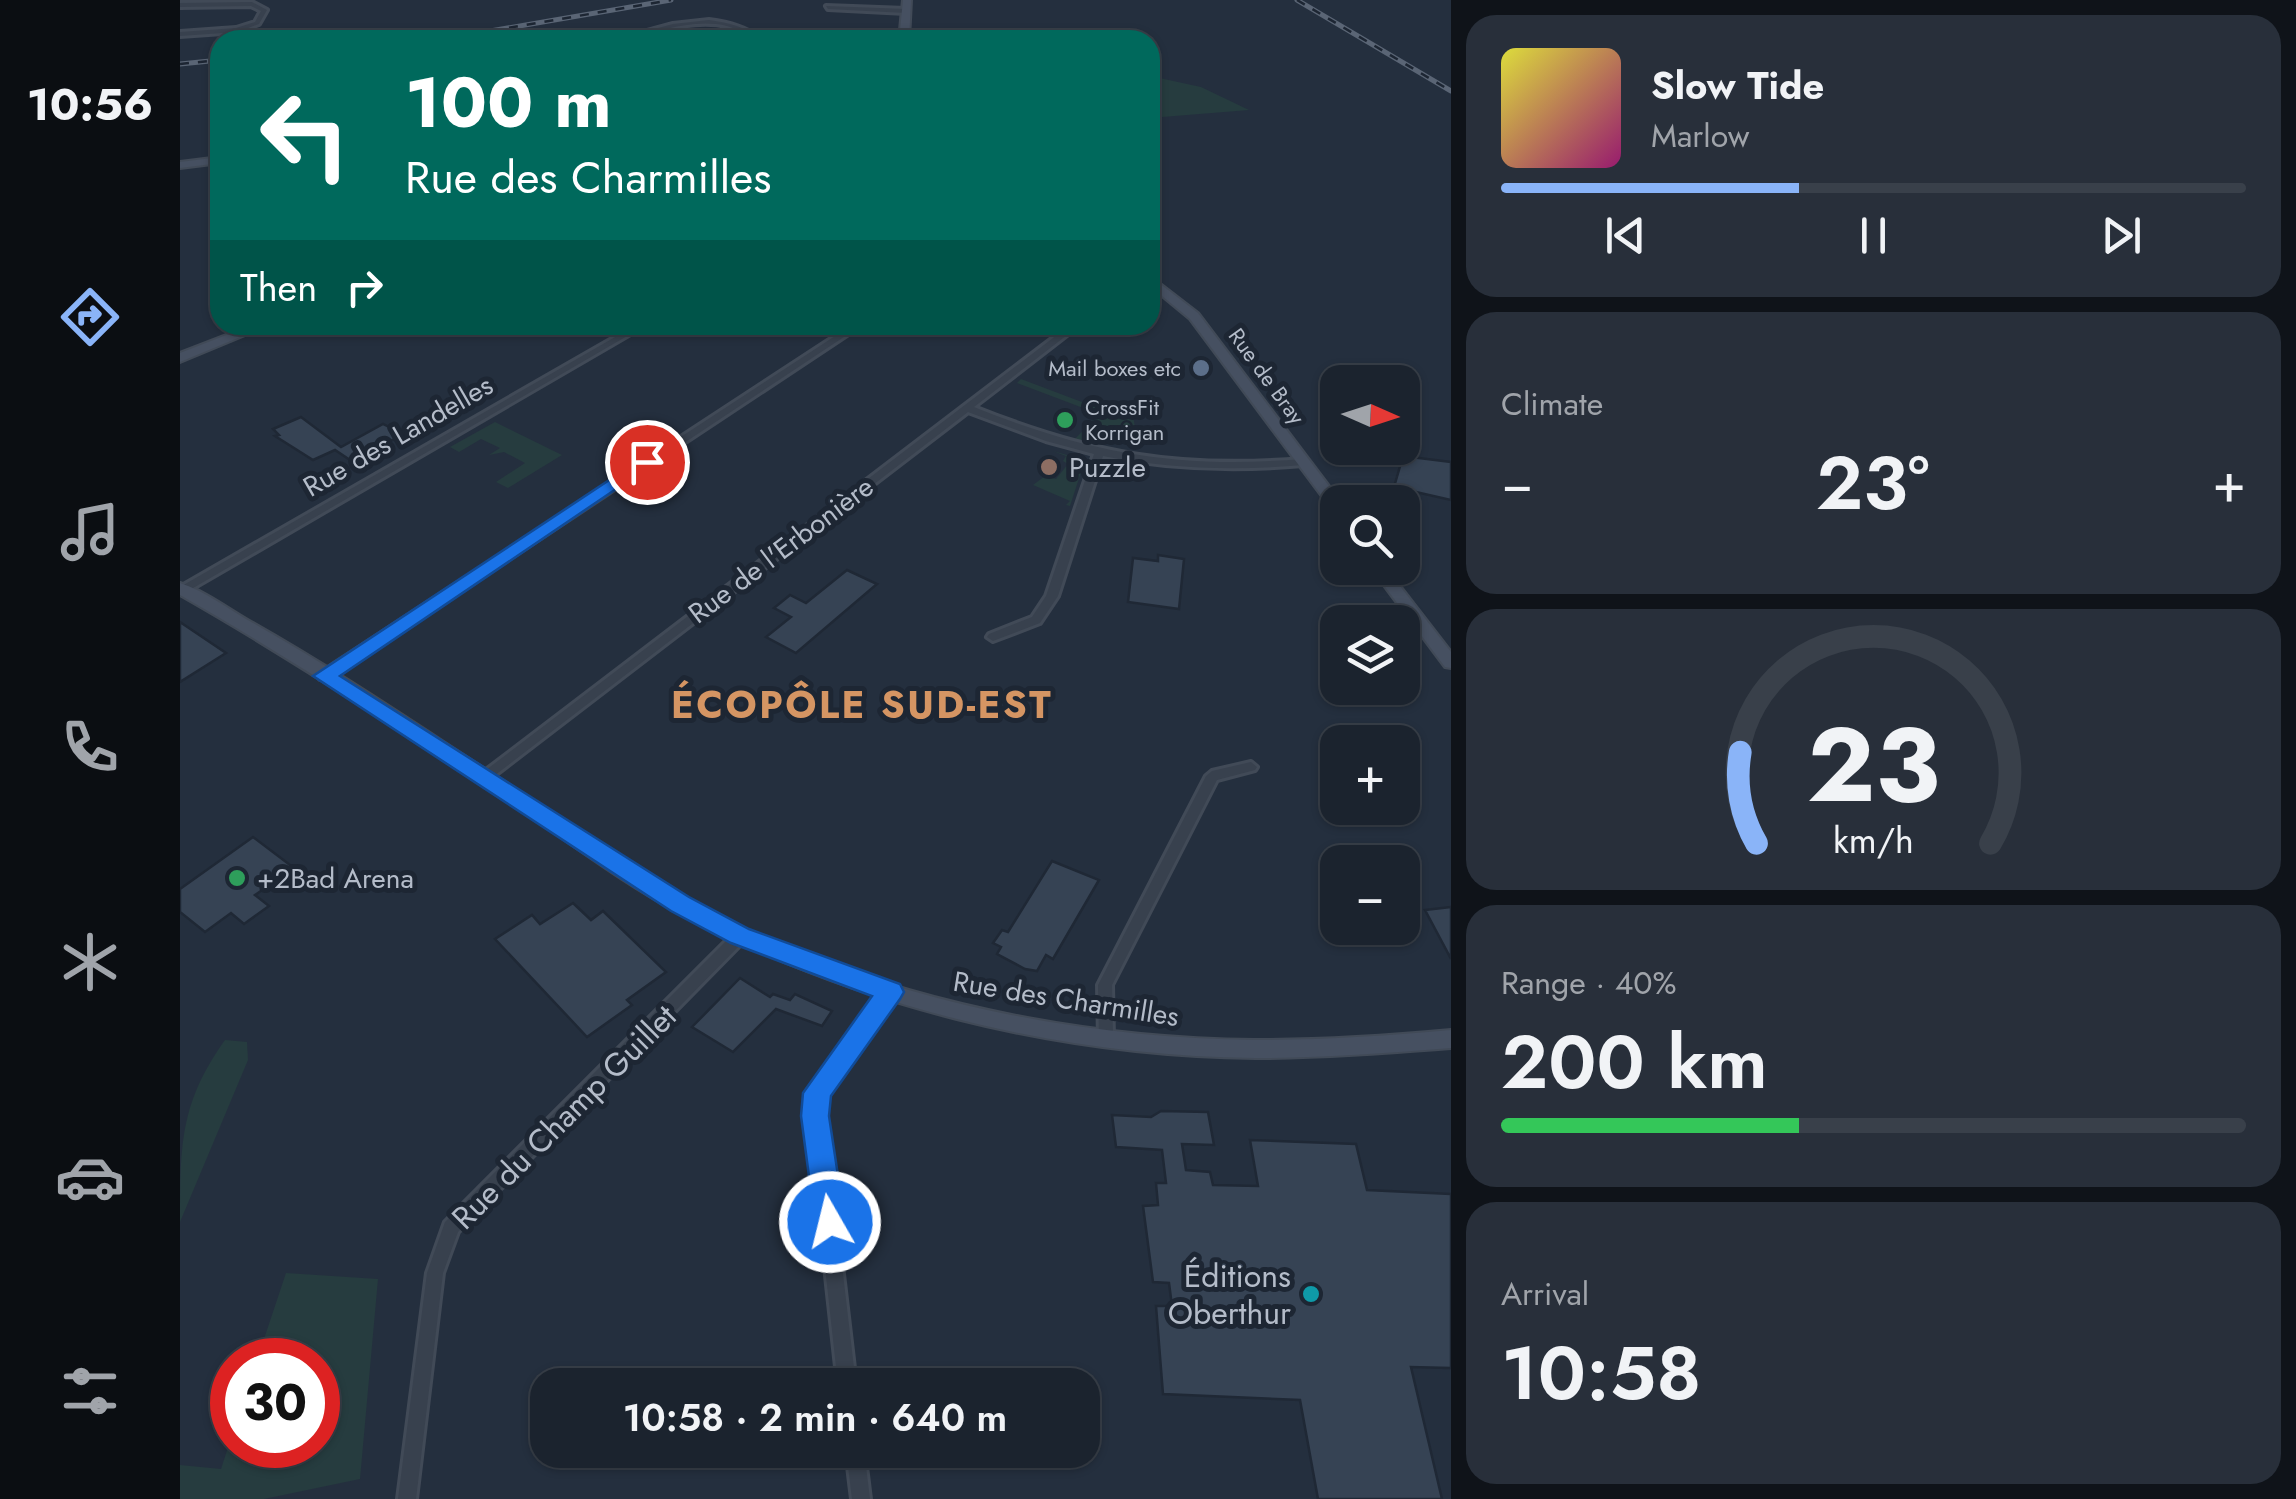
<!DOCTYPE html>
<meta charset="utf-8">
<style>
:root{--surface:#1b232e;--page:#282f3a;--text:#f1f3f6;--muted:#a0a4aa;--line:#39404a;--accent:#8ab4f8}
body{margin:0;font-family:Jost,sans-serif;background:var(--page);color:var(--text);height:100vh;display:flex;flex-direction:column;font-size:38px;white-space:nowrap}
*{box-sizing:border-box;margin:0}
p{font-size:32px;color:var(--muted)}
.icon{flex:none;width:55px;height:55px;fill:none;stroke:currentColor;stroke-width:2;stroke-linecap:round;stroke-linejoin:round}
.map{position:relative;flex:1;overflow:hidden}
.drawer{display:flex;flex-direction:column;gap:15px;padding:15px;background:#0f1319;width:845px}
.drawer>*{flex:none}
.top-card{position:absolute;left:30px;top:30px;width:950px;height:305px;border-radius:30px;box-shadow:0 2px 8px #0004,0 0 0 2px var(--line);background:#00695c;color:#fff;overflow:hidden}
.needle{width:65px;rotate:93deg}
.buttons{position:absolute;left:1140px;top:365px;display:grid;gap:20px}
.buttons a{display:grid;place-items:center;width:100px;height:100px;border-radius:20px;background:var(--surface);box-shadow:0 2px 8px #0004,0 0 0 2px var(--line);font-size:50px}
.speed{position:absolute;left:30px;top:1338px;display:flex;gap:20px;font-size:50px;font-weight:700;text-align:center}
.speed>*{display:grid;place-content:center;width:130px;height:130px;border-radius:50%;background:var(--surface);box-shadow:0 2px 8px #0004,0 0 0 2px var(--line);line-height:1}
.speed .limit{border:15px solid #d22;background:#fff;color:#111}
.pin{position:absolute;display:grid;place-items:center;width:85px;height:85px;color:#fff;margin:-42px;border:5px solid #fff;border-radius:50%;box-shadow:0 2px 10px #0007}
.me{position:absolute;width:110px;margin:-55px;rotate:352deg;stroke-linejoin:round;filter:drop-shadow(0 0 8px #0008)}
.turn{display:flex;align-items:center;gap:35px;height:210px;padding:0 30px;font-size:45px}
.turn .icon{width:130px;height:130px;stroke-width:2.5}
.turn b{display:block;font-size:70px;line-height:85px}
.then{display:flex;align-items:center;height:95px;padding:0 30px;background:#0003;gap:20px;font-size:38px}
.big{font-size:75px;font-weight:600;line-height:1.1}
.drawer .widget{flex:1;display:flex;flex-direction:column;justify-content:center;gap:15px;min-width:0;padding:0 35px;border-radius:30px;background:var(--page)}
.drawer .dial{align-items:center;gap:0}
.dial svg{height:260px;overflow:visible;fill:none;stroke:var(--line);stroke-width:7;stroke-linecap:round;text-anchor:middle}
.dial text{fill:var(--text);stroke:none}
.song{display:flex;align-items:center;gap:30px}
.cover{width:120px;height:120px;border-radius:15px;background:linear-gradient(135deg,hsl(60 70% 55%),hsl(320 70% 35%))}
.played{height:10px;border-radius:5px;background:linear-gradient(90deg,var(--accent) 40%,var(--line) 40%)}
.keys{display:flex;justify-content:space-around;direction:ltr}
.heat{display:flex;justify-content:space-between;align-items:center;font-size:55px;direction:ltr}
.charge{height:15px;border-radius:8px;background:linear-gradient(90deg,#34c759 40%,var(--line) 0)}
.trip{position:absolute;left:350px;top:1368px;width:570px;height:100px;border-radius:30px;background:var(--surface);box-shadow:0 2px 8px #0004,0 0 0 2px var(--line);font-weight:600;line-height:100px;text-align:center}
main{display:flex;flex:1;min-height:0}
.tab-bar{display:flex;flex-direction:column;width:180px;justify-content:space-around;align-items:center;background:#0b0e12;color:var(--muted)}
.tab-bar .icon{width:70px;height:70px}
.tab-bar .active{color:var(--accent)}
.tab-bar b{font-size:45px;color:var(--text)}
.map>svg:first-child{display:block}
</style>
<main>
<nav class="tab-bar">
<b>10:56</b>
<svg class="icon active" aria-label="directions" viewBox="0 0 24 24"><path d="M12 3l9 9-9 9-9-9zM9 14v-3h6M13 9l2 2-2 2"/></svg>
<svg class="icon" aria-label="music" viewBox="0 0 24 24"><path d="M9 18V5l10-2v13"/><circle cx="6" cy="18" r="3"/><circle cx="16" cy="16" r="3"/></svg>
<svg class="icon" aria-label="phone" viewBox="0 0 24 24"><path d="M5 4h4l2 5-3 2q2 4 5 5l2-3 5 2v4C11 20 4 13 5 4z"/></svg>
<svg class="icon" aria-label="climate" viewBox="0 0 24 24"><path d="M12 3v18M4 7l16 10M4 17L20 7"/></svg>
<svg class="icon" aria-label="car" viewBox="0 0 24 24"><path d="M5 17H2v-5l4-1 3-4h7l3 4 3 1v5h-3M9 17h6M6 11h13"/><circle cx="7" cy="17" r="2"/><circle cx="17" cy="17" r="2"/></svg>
<svg class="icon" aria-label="filters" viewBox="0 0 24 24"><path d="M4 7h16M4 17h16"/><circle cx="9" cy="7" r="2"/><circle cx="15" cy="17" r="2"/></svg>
</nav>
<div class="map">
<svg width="1271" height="1499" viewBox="0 0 1271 1499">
<rect width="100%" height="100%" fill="#242f3e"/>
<g fill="#263c3f">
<polygon points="970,76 1021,87 1069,110 970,118"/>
<polygon points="841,379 931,413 953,415 956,434 919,429 907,443 894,440 919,414 837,383"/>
<polygon points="315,422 382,455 328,488 316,482 345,463 324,452 309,455 320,448 301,439 279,452 270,447"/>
<polygon points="873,451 894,457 903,466 890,506 886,505 890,501 853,485 865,476 876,479 888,464 883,461 886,456"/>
<path d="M45 1040 67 1042 68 1060 0 1222C0 1144 0 1103 45 1040Z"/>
<polygon points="106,1273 198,1279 180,1479 84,1499 0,1499 0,1465 41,1469 52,1435 52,1445 138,1445 138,1360 77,1360"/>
</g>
<g fill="#364354" stroke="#1f2835" stroke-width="2.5">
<polygon points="121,417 161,447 203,424 223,434 173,462 155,450 133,460 95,436 99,435 93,429"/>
<polygon points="1223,456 1271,462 1271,500 1214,487"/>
<polygon points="978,555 1004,559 999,609 948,602 953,558 978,561"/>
<polygon points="667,570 697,584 616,653 586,637 611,617 594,608 610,595 626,603"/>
<polygon points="0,622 46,653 0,682"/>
<polygon points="73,837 114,868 75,895 89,906 64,924 51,913 25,932 0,912 0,889"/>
<polygon points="872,861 919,880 873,959 866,955 857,971 845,969 817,954 821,947 813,943 822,930 828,932"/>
<polygon points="393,903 411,920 423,911 486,972 447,1000 452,1005 407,1037 315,939 352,915 360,924"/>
<polygon points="1271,907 1271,959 1245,910"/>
<polygon points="560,978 590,997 593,994 610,1000 615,994 652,1011 642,1026 596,1009 553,1052 512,1027"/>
<polygon points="981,1111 1028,1112 1034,1145 1002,1144 1006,1170 1030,1172 1033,1185 1078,1186 1070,1140 1176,1144 1187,1190 1271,1194 1271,1368 1231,1367 1262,1499 1138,1499 1120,1400 983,1394 976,1306 992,1306 989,1283 973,1282 963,1206 978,1205 976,1183 986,1183 982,1150 936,1147 932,1115 971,1117"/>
</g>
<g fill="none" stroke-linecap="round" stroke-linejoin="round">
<g stroke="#414a57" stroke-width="6">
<g id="street">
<polygon points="72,2 87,10 79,24 57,32 0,36 0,32 56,28 75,22 81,11 71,6 0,7 0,3"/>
<polygon points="646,6 726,9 729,11 726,13 648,9"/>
<path d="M529 20C550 23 566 27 583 40 570 40 560 29 547 26 513 18 477 32 445 40H434L493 24Z"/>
<polygon points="456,325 466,325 8,591 0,591 0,587"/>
<polygon points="672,325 682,325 148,679 140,679 138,676 140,673"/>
<path d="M890 325H900L794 407C911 454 998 469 1123 459L1128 462 1123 465C1055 471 990 469 923 456L878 596 860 623 813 641 807 637 809 634 852 617 866 596 914 454 866 441 788 412 310 779H302L300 776 302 773Z"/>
<polygon points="1071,762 1077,767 1075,770 1037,780 932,985 933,1039 931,1043 926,1045 921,1043 919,1039 918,985 1026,776 1032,771"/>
<polygon points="560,930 565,932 567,936 565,940 278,1232 263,1273 236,1499 218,1499 247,1273 265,1222 555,932"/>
<polygon points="711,986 716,988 718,992 716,996 649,1086 643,1103 676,1385 658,1385 627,1103 637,1078 706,988"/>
<polygon points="666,1450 684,1450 690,1499 672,1499"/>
</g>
</g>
<g stroke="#414a57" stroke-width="4">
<g id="secondary">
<polygon points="723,0 731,0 729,40 719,40"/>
<polygon points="40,157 40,163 0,168 0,162"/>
<polygon points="970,276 1018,313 1161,502 1158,502 1158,512 1153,511 1010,319 970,286"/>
<polygon points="72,325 89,325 0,362 0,353"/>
<polygon points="1191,568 1206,568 1271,652 1271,668 1265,667"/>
<path d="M0 583C25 591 50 610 73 623 158 671 240 727 322 780 384 820 444 864 507 899 677 993 881 1038 1075 1040 1140 1040 1206 1036 1271 1030V1048C1206 1053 1141 1058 1075 1058 876 1056 672 1005 496 911 443 883 394 845 344 812 230 738 118 662 0 595Z"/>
</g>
</g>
<use href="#street" fill="#38414e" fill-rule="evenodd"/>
<use href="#secondary" fill="#465061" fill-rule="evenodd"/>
<g stroke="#5a6575" stroke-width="5">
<g id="rail">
<polyline points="1117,0 1271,91"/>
<polyline points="258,40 491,0"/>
<polyline points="0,64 40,60"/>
</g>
</g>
<use href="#rail" stroke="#1d2633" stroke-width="2.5" stroke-dasharray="9" stroke-linecap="butt"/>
</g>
<polygon fill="#1a73e8" stroke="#114b97" stroke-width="2.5" points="461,459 476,462 160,676 509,897 569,929 720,984 724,992 720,999 651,1096 649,1116 665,1222 661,1231 650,1236 639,1231 635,1222 621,1116 623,1093 692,996 551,943 491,911 133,676"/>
<circle fill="#5c6f8a" stroke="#1d2633" stroke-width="4" cx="1021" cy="368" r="10"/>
<g fill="#2e9e5b" stroke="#1d2633" stroke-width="4">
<circle cx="885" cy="420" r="10"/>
<circle cx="57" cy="878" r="10"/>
</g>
<circle fill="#8d6e63" stroke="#1d2633" stroke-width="4" cx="869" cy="467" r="10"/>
<circle fill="#0f9aa8" stroke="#1d2633" stroke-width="4" cx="1131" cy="1294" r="10"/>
<g text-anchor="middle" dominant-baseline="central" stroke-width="10" stroke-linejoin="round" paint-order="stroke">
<g font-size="22" fill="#b4bcc9" stroke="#1d2633" text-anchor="end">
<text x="1001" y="368">Mail boxes etc</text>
<text x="905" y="407" text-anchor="start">CrossFit<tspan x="905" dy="25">Korrigan</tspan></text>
</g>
<g font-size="22" fill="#b4bcc9" stroke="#1d2633">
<text transform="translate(1087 376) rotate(54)">Rue de Bray</text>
</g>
<g font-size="28" fill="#b4bcc9" stroke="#1d2633">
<text transform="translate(218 436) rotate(-30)">Rue des Landelles</text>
<text transform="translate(601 550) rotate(-37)">Rue de l'Erbonière</text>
<text transform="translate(886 999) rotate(9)">Rue des Charmilles</text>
</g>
<g font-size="28" fill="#b4bcc9" stroke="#1d2633" text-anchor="start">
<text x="889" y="467">Puzzle</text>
<text x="77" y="878">+2Bad Arena</text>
</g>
<g font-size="32" fill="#b4bcc9" stroke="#1d2633">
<text transform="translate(384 1117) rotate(-45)">Rue du Champ Guillet</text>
</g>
<g font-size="32" fill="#b4bcc9" stroke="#1d2633" text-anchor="end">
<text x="1111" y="1276">Éditions<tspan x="1111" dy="37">Oberthur</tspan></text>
</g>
<g font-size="38" font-weight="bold" letter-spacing="2.5" fill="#d59563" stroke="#1d2633">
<text x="682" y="704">ÉCOPÔLE SUD-EST</text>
</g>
</g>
</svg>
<div class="buttons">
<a><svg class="needle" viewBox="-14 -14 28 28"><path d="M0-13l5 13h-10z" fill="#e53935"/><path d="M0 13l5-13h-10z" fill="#a0a4aa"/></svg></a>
<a><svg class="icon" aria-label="search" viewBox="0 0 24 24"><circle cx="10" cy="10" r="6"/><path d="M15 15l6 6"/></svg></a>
<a><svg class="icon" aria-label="layers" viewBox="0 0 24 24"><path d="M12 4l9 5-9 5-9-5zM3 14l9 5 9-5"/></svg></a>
<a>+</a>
<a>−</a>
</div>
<div class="speed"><div class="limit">30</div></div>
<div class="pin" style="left:467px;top:462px;background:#d93025"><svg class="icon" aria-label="arrive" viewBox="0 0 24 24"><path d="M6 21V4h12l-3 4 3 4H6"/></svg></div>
<svg class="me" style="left:650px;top:1222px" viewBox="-20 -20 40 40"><circle r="17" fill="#1a73e8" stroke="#fff" stroke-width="3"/><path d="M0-11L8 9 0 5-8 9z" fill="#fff"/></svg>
<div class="trip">10:58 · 2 min · 640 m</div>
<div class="top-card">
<div class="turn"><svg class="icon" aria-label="left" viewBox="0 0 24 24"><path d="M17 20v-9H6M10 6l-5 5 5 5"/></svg><div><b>100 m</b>Rue des Charmilles</div></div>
<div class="then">Then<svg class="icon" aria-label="right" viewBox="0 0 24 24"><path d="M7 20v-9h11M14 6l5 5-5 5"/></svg></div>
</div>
</div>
<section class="drawer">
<div class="widget">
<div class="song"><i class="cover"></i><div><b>Slow Tide</b><p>Marlow</p></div></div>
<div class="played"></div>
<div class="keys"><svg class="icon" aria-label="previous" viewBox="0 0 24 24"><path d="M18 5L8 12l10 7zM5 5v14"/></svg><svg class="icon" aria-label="pause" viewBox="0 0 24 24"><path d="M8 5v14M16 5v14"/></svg><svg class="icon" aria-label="next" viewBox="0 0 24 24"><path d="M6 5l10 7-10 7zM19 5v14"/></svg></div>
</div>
<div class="widget"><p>Climate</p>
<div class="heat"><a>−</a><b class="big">23°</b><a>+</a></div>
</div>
<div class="widget dial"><svg viewBox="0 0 100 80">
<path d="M14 69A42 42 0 1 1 86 69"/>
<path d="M14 69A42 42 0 0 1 9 41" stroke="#8ab4f8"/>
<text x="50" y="56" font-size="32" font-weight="700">23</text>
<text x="50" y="72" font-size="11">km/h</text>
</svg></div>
<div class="widget"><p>Range · 40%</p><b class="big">200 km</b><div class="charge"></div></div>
<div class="widget"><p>Arrival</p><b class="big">10:58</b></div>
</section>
</main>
